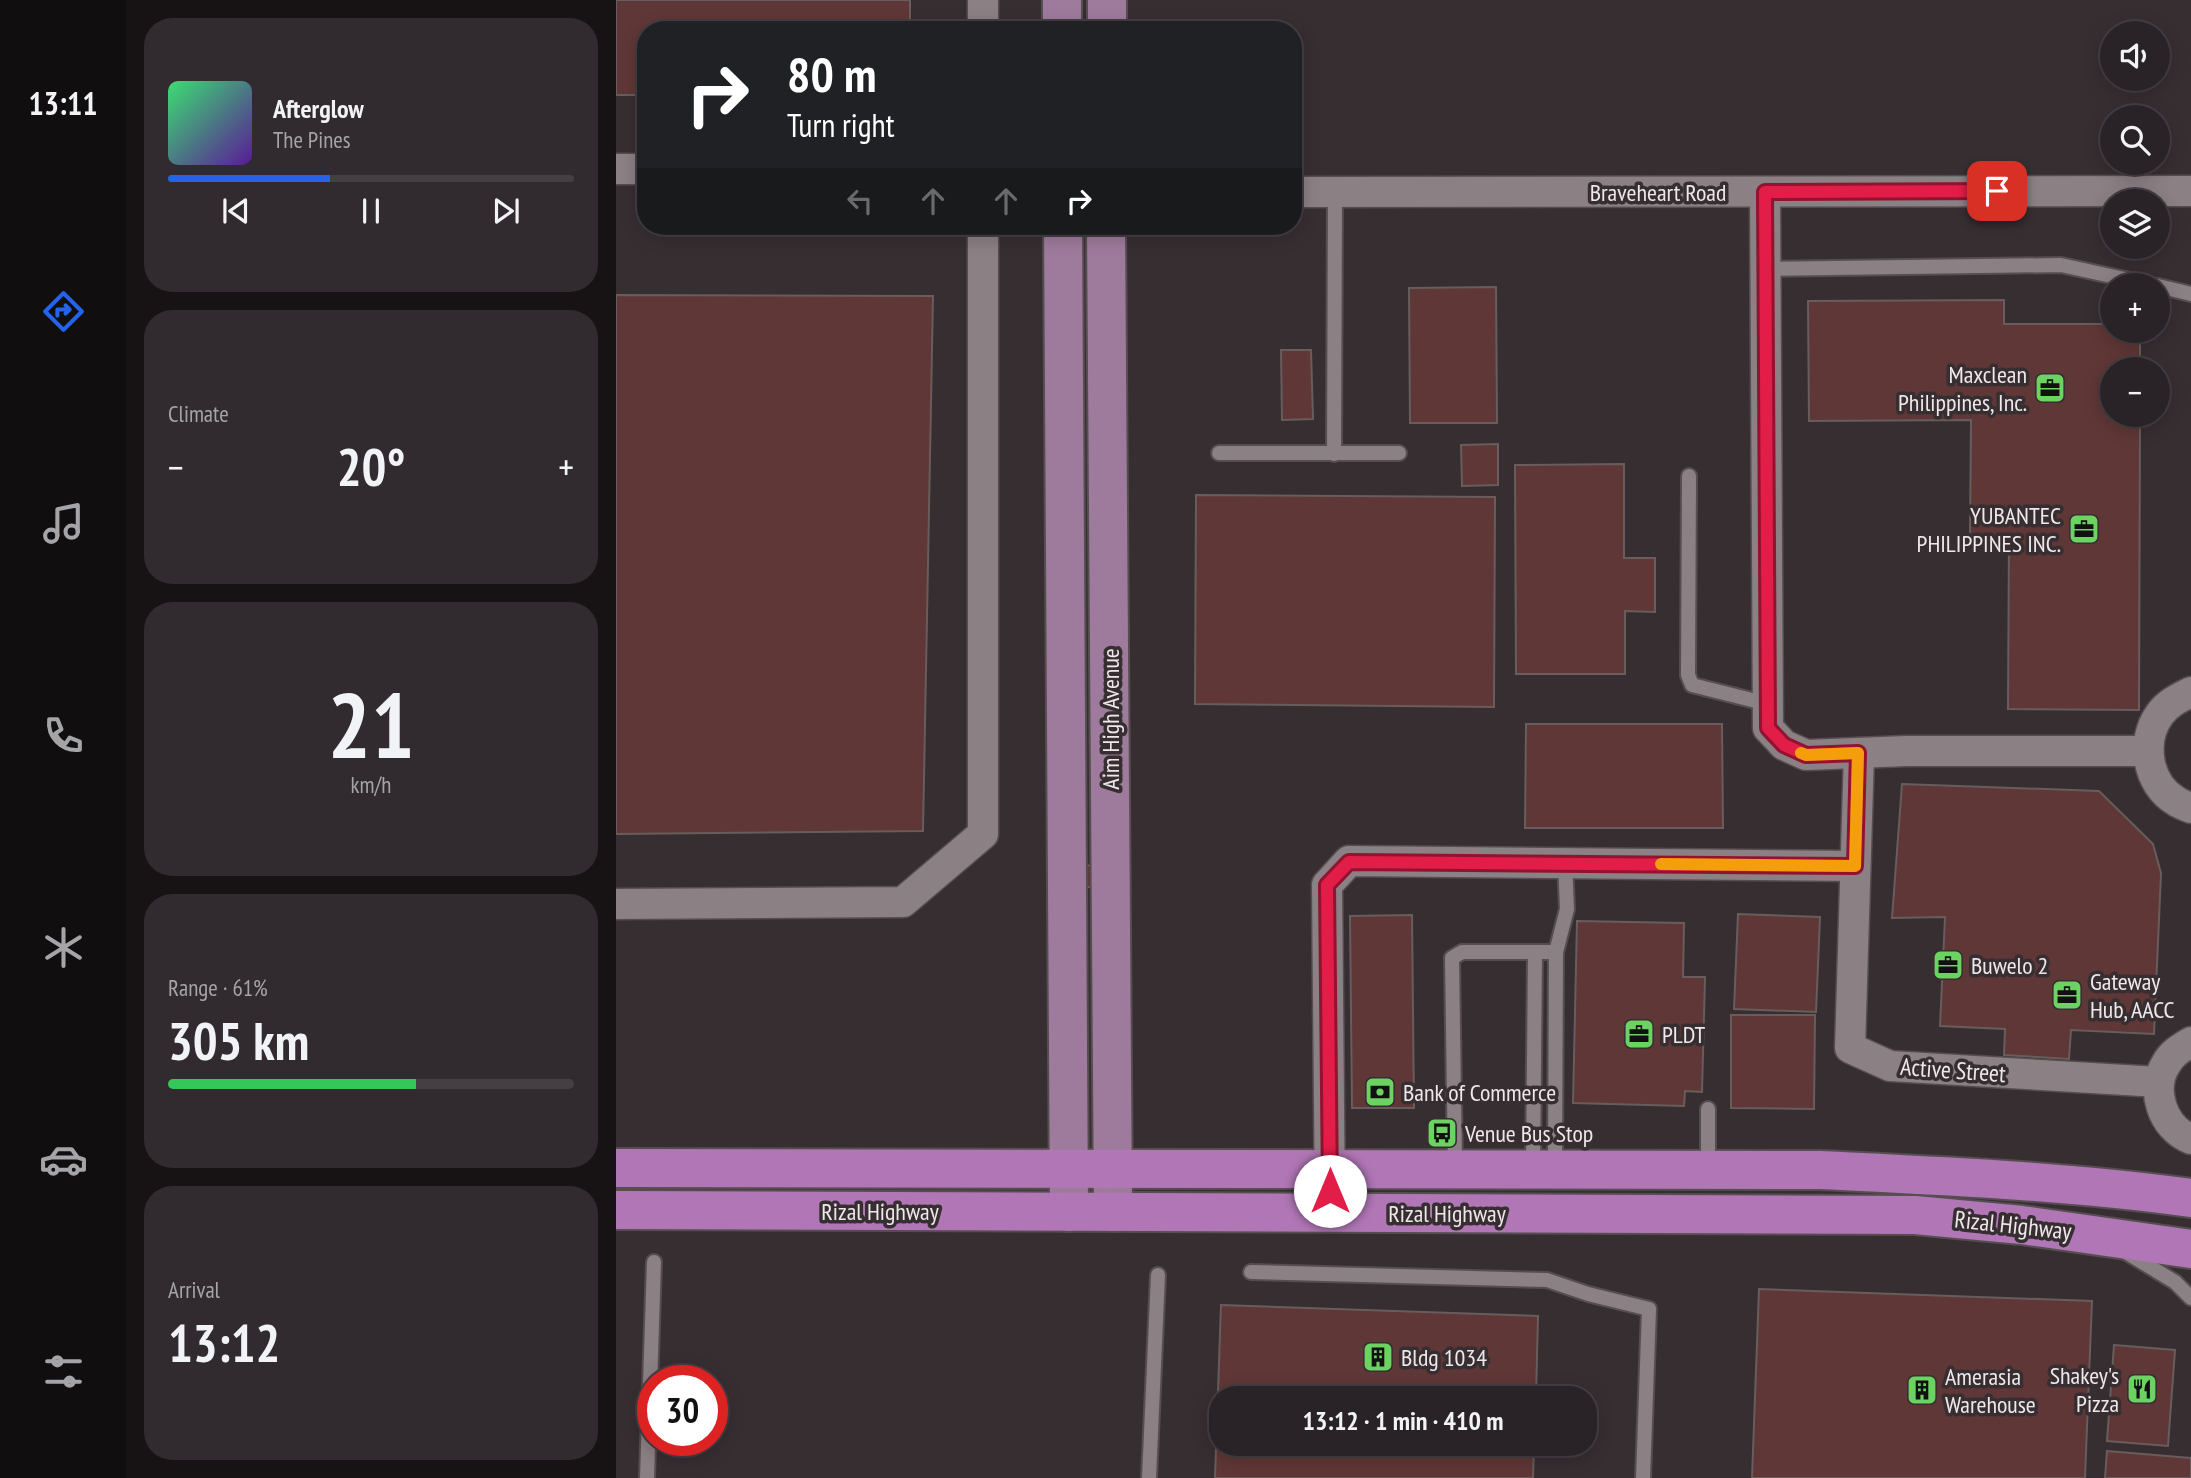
<!DOCTYPE html>
<meta charset="utf-8">
<style>
:root{--surface:#292226;--page:#312a2e;--text:#f1f3f6;--muted:#a5a4a7;--line:#453f43;--accent:#2563eb}
body{margin:0;font-family:"PT Sans Narrow",sans-serif;background:var(--page);color:var(--text);height:100vh;display:flex;flex-direction:column;font-size:26px;white-space:nowrap}
*{box-sizing:border-box;margin:0}
p{font-size:23px;color:var(--muted)}
.icon{flex:none;width:38px;height:38px;fill:none;stroke:currentColor;stroke-width:2;stroke-linecap:round;stroke-linejoin:round}
.map{position:relative;flex:1;overflow:hidden}
.details{display:flex;flex-direction:column;gap:18px;padding:18px;background:#171315;width:490px}
.details>*{flex:none}
.guide{position:absolute;left:21px;top:21px;width:665px;height:214px;border-radius:28px;box-shadow:0 4px 18px #0003,0 0 0 2px var(--line);background:#202124;color:#fff;overflow:hidden}
.fabs{position:absolute;left:1484px;top:21px;display:grid;gap:14px}
.fabs a{display:grid;place-items:center;width:70px;height:70px;border-radius:50%;background:var(--surface);box-shadow:0 4px 18px #0003,0 0 0 2px var(--line);font-size:35px}
.speed{position:absolute;left:21px;top:1365px;display:flex;gap:14px;font-size:35px;font-weight:700;text-align:center}
.speed>*{display:grid;place-content:center;width:91px;height:91px;border-radius:50%;background:var(--surface);box-shadow:0 4px 18px #0003,0 0 0 2px var(--line);line-height:1}
.speed .limit{border:10px solid #d22;background:#fff;color:#111}
.pin{position:absolute;display:grid;place-items:center;width:60px;height:60px;color:#fff;margin:-30px;border-radius:14px;box-shadow:0 4px 10px #0006}
.me{position:absolute;width:77px;margin:-38px;rotate:0deg;stroke-linejoin:round;filter:drop-shadow(0 0 5px #0008)}
.turn{display:flex;align-items:center;gap:24px;height:147px;padding:0 35px;font-size:32px}
.turn .icon{width:91px;height:91px;stroke-width:2.5}
.turn b{display:block;font-size:49px;line-height:60px}
.lanes{display:flex;align-items:center;height:66px;padding:0 35px;background:#0003;justify-content:center;gap:35px;direction:ltr}
.lanes .off{opacity:.35}
.big{font-size:52px;font-weight:700;line-height:1.1}
.details .card{flex:1;display:flex;flex-direction:column;justify-content:center;gap:10px;min-width:0;padding:0 24px;border-radius:28px;background:var(--page)}
.details .dial{align-items:center;gap:0}
.dial b{font-size:91px;line-height:1}
.song{display:flex;align-items:center;gap:21px}
.cover{width:84px;height:84px;border-radius:10px;background:linear-gradient(135deg,hsl(140 70% 55%),hsl(270 70% 35%))}
.played{height:7px;border-radius:4px;background:linear-gradient(90deg,var(--accent) 40%,var(--line) 40%)}
.keys{display:flex;justify-content:space-around;direction:ltr}
.heat{display:flex;justify-content:space-between;align-items:center;font-size:38px;direction:ltr}
.charge{height:10px;border-radius:5px;background:linear-gradient(90deg,#34c759 61%,var(--line) 0)}
.trip{position:absolute;left:593px;top:1386px;width:388px;height:70px;border-radius:28px;background:var(--surface);box-shadow:0 4px 18px #0003,0 0 0 2px var(--line);font-weight:700;line-height:70px;text-align:center}
main{display:flex;flex:1;min-height:0}
.tab-bar{display:flex;flex-direction:column;width:126px;justify-content:space-around;align-items:center;background:#100e0f;color:var(--muted)}
.tab-bar .icon{width:49px;height:49px}
.tab-bar .on{color:var(--accent)}
.tab-bar b{font-size:32px;color:var(--text)}
.map>svg:first-child{display:block}
</style>
<main>
<nav class="tab-bar">
<b>13:11</b>
<svg class="icon on" aria-label="directions" viewBox="0 0 24 24"><path d="M12 3l9 9-9 9-9-9zM9 14v-3h6M13 9l2 2-2 2"/></svg>
<svg class="icon" aria-label="music" viewBox="0 0 24 24"><path d="M9 18V5l10-2v13"/><circle cx="6" cy="18" r="3"/><circle cx="16" cy="16" r="3"/></svg>
<svg class="icon" aria-label="phone" viewBox="0 0 24 24"><path d="M5 4h4l2 5-3 2q2 4 5 5l2-3 5 2v4C11 20 4 13 5 4z"/></svg>
<svg class="icon" aria-label="climate" viewBox="0 0 24 24"><path d="M12 3v18M4 7l16 10M4 17L20 7"/></svg>
<svg class="icon" aria-label="car" viewBox="0 0 24 24"><path d="M5 17H2v-5l4-1 3-4h7l3 4 3 1v5h-3M9 17h6M6 11h13"/><circle cx="7" cy="17" r="2"/><circle cx="17" cy="17" r="2"/></svg>
<svg class="icon" aria-label="filters" viewBox="0 0 24 24"><path d="M4 7h16M4 17h16"/><circle cx="9" cy="7" r="2"/><circle cx="15" cy="17" r="2"/></svg>
</nav>
<section class="details">
<div class="card">
<div class="song"><i class="cover"></i><div><b>Afterglow</b><p>The Pines</p></div></div>
<div class="played"></div>
<div class="keys"><svg class="icon" aria-label="previous" viewBox="0 0 24 24"><path d="M18 5L8 12l10 7zM5 5v14"/></svg><svg class="icon" aria-label="pause" viewBox="0 0 24 24"><path d="M8 5v14M16 5v14"/></svg><svg class="icon" aria-label="next" viewBox="0 0 24 24"><path d="M6 5l10 7-10 7zM19 5v14"/></svg></div>
</div>
<div class="card"><p>Climate</p>
<div class="heat"><a>−</a><b class="big">20°</b><a>+</a></div>
</div>
<div class="card dial"><b>21</b><p>km/h</p></div>
<div class="card"><p>Range · 61%</p><b class="big">305 km</b><div class="charge"></div></div>
<div class="card"><p>Arrival</p><b class="big">13:12</b></div>
</section>
<div class="map">
<svg width="1575" height="1478" viewBox="0 0 1575 1478">
<rect width="100%" height="100%" fill="#372e32"/>
<g fill="#5f3736" stroke="#685d5c" stroke-width="2">
<polygon points="0,0 294,0 294,30 30,30 30,95 0,95"/>
<polygon points="880,287 881,423 794,423 793,288"/>
<polygon points="0,295 317,296 307,831 0,834"/>
<polygon points="1388,300 1388,324 1496,324 1496,331 1524,331 1524,369 1496,369 1496,415 1524,415 1523,710 1392,709 1393,536 1354,537 1355,420 1193,421 1192,301"/>
<polygon points="665,350 695,350 697,419 666,420"/>
<polygon points="882,444 882,485 846,486 845,445"/>
<polygon points="1008,464 1008,558 1039,558 1039,612 1009,611 1009,674 900,674 899,465"/>
<polygon points="580,495 879,497 878,707 579,704"/>
<polygon points="910,724 1106,724 1107,828 909,828"/>
<polygon points="1286,784 1483,791 1537,844 1545,873 1538,1034 1455,1030 1453,1059 1388,1055 1389,1029 1324,1026 1329,917 1276,918"/>
<polygon points="481,865 481,887 464,887 464,866"/>
<polygon points="1122,914 1204,917 1200,1012 1118,1009"/>
<polygon points="796,915 798,1108 736,1108 734,916"/>
<polygon points="961,921 1068,923 1067,977 1089,977 1086,1092 1069,1091 1068,1106 957,1103"/>
<polygon points="1115,1015 1199,1015 1198,1109 1115,1108"/>
<polygon points="1143,1289 1476,1301 1469,1478 1136,1478"/>
<polygon points="605,1305 922,1316 920,1398 606,1398 606,1444 918,1444 917,1478 599,1478"/>
<polygon points="1498,1345 1559,1350 1552,1446 1491,1441"/>
<polygon points="1491,1451 1575,1458 1575,1478 1489,1478"/>
</g>
<g fill="none" stroke-linecap="round" stroke-linejoin="round">
<g stroke="#554d50" stroke-width="18">
<g id="lane">
<polyline points="1149,269 1445,265 1536,285"/>
<polyline points="1542,286 1575,294"/>
<polyline points="603,453 783,453"/>
<polyline points="718,454 719,192"/>
<polyline points="1073,476 1072,675 1076,685 1152,704"/>
<polyline points="1092,1109 1092,1168"/>
<polyline points="839,1166 836,958 846,952 940,952"/>
<polyline points="939,1167 940,952 951,909 949,863"/>
<polyline points="917,1168 919,953"/>
<polyline points="1508,1251 1559,1282 1575,1298"/>
<polyline points="635,1272 931,1280 972,1294 1033,1309 1027,1478"/>
<polyline points="31,1478 38,1262"/>
<polyline points="533,1478 542,1275"/>
</g>
</g>
<g stroke="#554d50" stroke-width="33">
<g id="street">
<polyline points="367,0 367,30"/>
<polyline points="0,169 30,169"/>
<polyline points="677,192 1575,191"/>
<polyline points="1149,192 1152,728 1168,745 1190,755 1290,751 1532,751"/>
<path d="M1575 692C1563 698 1552 703 1544 714 1524 741 1531 784 1560 801 1564 804 1570 806 1575 808"/>
<polyline points="1243,753 1234,1048 1274,1066 1543,1082"/>
<polyline points="0,904 287,902 367,834 367,226"/>
<path d="M1575 1042C1565 1048 1556 1053 1550 1064 1534 1089 1546 1128 1575 1139"/>
<polyline points="714,1213 711,885 733,861 1239,866"/>
</g>
</g>
<g stroke="#554d50" stroke-width="42">
<g id="secondary">
<polyline points="446,0 446,30"/>
<polyline points="491,30 491,0"/>
<polyline points="447,226 453,1212"/>
<polyline points="490,226 497,1212"/>
</g>
</g>
<g stroke="#554d50" stroke-width="42">
<g id="primary">
<path d="M0 1168 1204 1170C1327 1176 1452 1181 1575 1198"/>
<polyline points="0,1210 1299,1215 1406,1225 1575,1249"/>
</g>
</g>
<use href="#lane" stroke="#8b8084" stroke-width="14"/>
<use href="#street" stroke="#8b8084" stroke-width="30"/>
<use href="#secondary" stroke="#9e7b9d" stroke-width="38"/>
<use href="#primary" stroke="#b076b5" stroke-width="38"/>
</g>
<g fill="none" stroke-linecap="round" stroke-linejoin="round">
<g stroke="#92132f" stroke-width="18">
<polyline id="route" points="714,1191 711,885 733,862 1239,866 1242,753 1190,755 1168,745 1152,728 1149,192 1381,191"/>
</g>
<use href="#route" stroke="#e11d48" stroke-width="12"/>
<polyline stroke="#f59e0b" stroke-width="12" points="1045,864 1239,866 1242,753 1190,755 1185,753"/>
</g>
<defs>
<g id="office-square" transform="scale(1.575)"><rect x="-9" y="-9" width="18" height="18" rx="4" fill="#6cd362" stroke="#372e32"/><path d="M-6-3h4V-5.5h4V-3h4V5H-6ZM-1-4.5V-3h2v-1.5ZM-6 0V1H6V0Z" fill="#111"/></g>
<g id="bank-square" transform="scale(1.575)"><rect x="-9" y="-9" width="18" height="18" rx="4" fill="#6cd362" stroke="#372e32"/><path d="M-6-4H6V4H-6ZM0-2.3a2.3 2.3 0 1 0 0 4.6a2.3 2.3 0 1 0 0-4.6Z" fill="#111"/></g>
<g id="bus-square" transform="scale(1.575)"><rect x="-9" y="-9" width="18" height="18" rx="4" fill="#6cd362" stroke="#372e32"/><path d="M-5-6H5V4H4V6H2V4H-2V6H-4V4H-5ZM-3.5-4V0h7V-4ZM-3.5 1.2v1.5H-2V1.2ZM2 1.2v1.5H3.5V1.2Z" fill="#111"/></g>
<g id="building-square" transform="scale(1.575)"><rect x="-9" y="-9" width="18" height="18" rx="4" fill="#6cd362" stroke="#372e32"/><path d="M-4-6H4V6H1V3H-1V6H-4ZM-2.5-4.3h1.7v1.8h-1.7ZM.8-4.3h1.7v1.8H.8ZM-2.5-1h1.7V.8h-1.7ZM.8-1h1.7V.8H.8Z" fill="#111"/></g>
<g id="restaurant-square" transform="scale(1.575)"><rect x="-9" y="-9" width="18" height="18" rx="4" fill="#6cd362" stroke="#372e32"/><path d="M-5-6h1v4h1v-4h1v4h1v-4h1v5L-1.5 .5V6h-2V.5L-5-1ZM5-6V6H3V1.5H1.5Q1.5-4 5-6Z" fill="#111"/></g>
</defs>
<g fill-rule="evenodd">
<use href="#office-square" x="1434" y="388"/>
<use href="#office-square" x="1468" y="529"/>
<use href="#office-square" x="1332" y="965"/>
<use href="#office-square" x="1451" y="995"/>
<use href="#office-square" x="1023" y="1034"/>
<use href="#bank-square" x="764" y="1092"/>
<use href="#bus-square" x="826" y="1133"/>
<use href="#building-square" x="762" y="1357"/>
<use href="#restaurant-square" x="1526" y="1389"/>
<use href="#building-square" x="1306" y="1390"/>
</g>
<g text-anchor="middle" dominant-baseline="central" stroke-width="7" stroke-linejoin="round" paint-order="stroke">
<g font-size="24" fill="#eee8ea" stroke="#372e32">
<text x="1042" y="192">Braveheart Road</text>
<text transform="translate(494 719) rotate(-90)">Aim High Avenue</text>
<text transform="translate(1337 1070) rotate(4)">Active Street</text>
<text x="264" y="1211">Rizal Highway</text>
<text x="831" y="1213">Rizal Highway</text>
<text transform="translate(1397 1225) rotate(6)">Rizal Highway</text>
</g>
<g font-size="24" fill="#eee8ea" stroke="#372e32" text-anchor="start">
<text x="1411" y="374" text-anchor="end">Maxclean<tspan x="1411" dy="28">Philippines, Inc.</tspan></text>
<text x="1445" y="515" text-anchor="end">YUBANTEC<tspan x="1445" dy="28">PHILIPPINES INC.</tspan></text>
<text x="1355" y="965">Buwelo 2</text>
<text x="1474" y="981">Gateway<tspan x="1474" dy="28">Hub, AACC</tspan></text>
<text x="1046" y="1034">PLDT</text>
<text x="787" y="1092">Bank of Commerce</text>
<text x="849" y="1133">Venue Bus Stop</text>
<text x="785" y="1357">Bldg 1034</text>
<text x="1503" y="1375" text-anchor="end">Shakey's<tspan x="1503" dy="28">Pizza</tspan></text>
<text x="1329" y="1376">Amerasia<tspan x="1329" dy="28">Warehouse</tspan></text>
</g>
</g>
</svg>
<div class="fabs">
<a><svg class="icon" aria-label="sound" viewBox="0 0 24 24"><path d="M4 9h4l5-4v14l-5-4H4zM17 9q2 3 0 6"/></svg></a>
<a><svg class="icon" aria-label="search" viewBox="0 0 24 24"><circle cx="10" cy="10" r="6"/><path d="M15 15l6 6"/></svg></a>
<a><svg class="icon" aria-label="layers" viewBox="0 0 24 24"><path d="M12 4l9 5-9 5-9-5zM3 14l9 5 9-5"/></svg></a>
<a>+</a>
<a>−</a>
</div>
<div class="speed"><div class="limit">30</div></div>
<div class="pin" style="left:1381px;top:191px;background:#d93025"><svg class="icon" aria-label="arrive" viewBox="0 0 24 24"><path d="M6 21V4h12l-3 4 3 4H6"/></svg></div>
<svg class="me" style="left:714px;top:1191px" viewBox="-20 -20 40 40"><circle r="19" fill="#fff"/><path d="M0-13L10 11 0 6-10 11z" fill="#e11d48"/></svg>
<div class="trip">13:12 · 1 min · 410 m</div>
<div class="guide">
<div class="turn"><svg class="icon" aria-label="right" viewBox="0 0 24 24"><path d="M7 20v-9h11M14 6l5 5-5 5"/></svg><div><b>80 m</b>Turn right</div></div>
<div class="lanes"><svg class="icon off" aria-label="left" viewBox="0 0 24 24"><path d="M17 20v-9H6M10 6l-5 5 5 5"/></svg><svg class="icon off" aria-label="ahead" viewBox="0 0 24 24"><path d="M12 20V5M6 11l6-6 6 6"/></svg><svg class="icon off" aria-label="ahead" viewBox="0 0 24 24"><path d="M12 20V5M6 11l6-6 6 6"/></svg><svg class="icon" aria-label="right" viewBox="0 0 24 24"><path d="M7 20v-9h11M14 6l5 5-5 5"/></svg></div>
</div>
</div>
</main>
